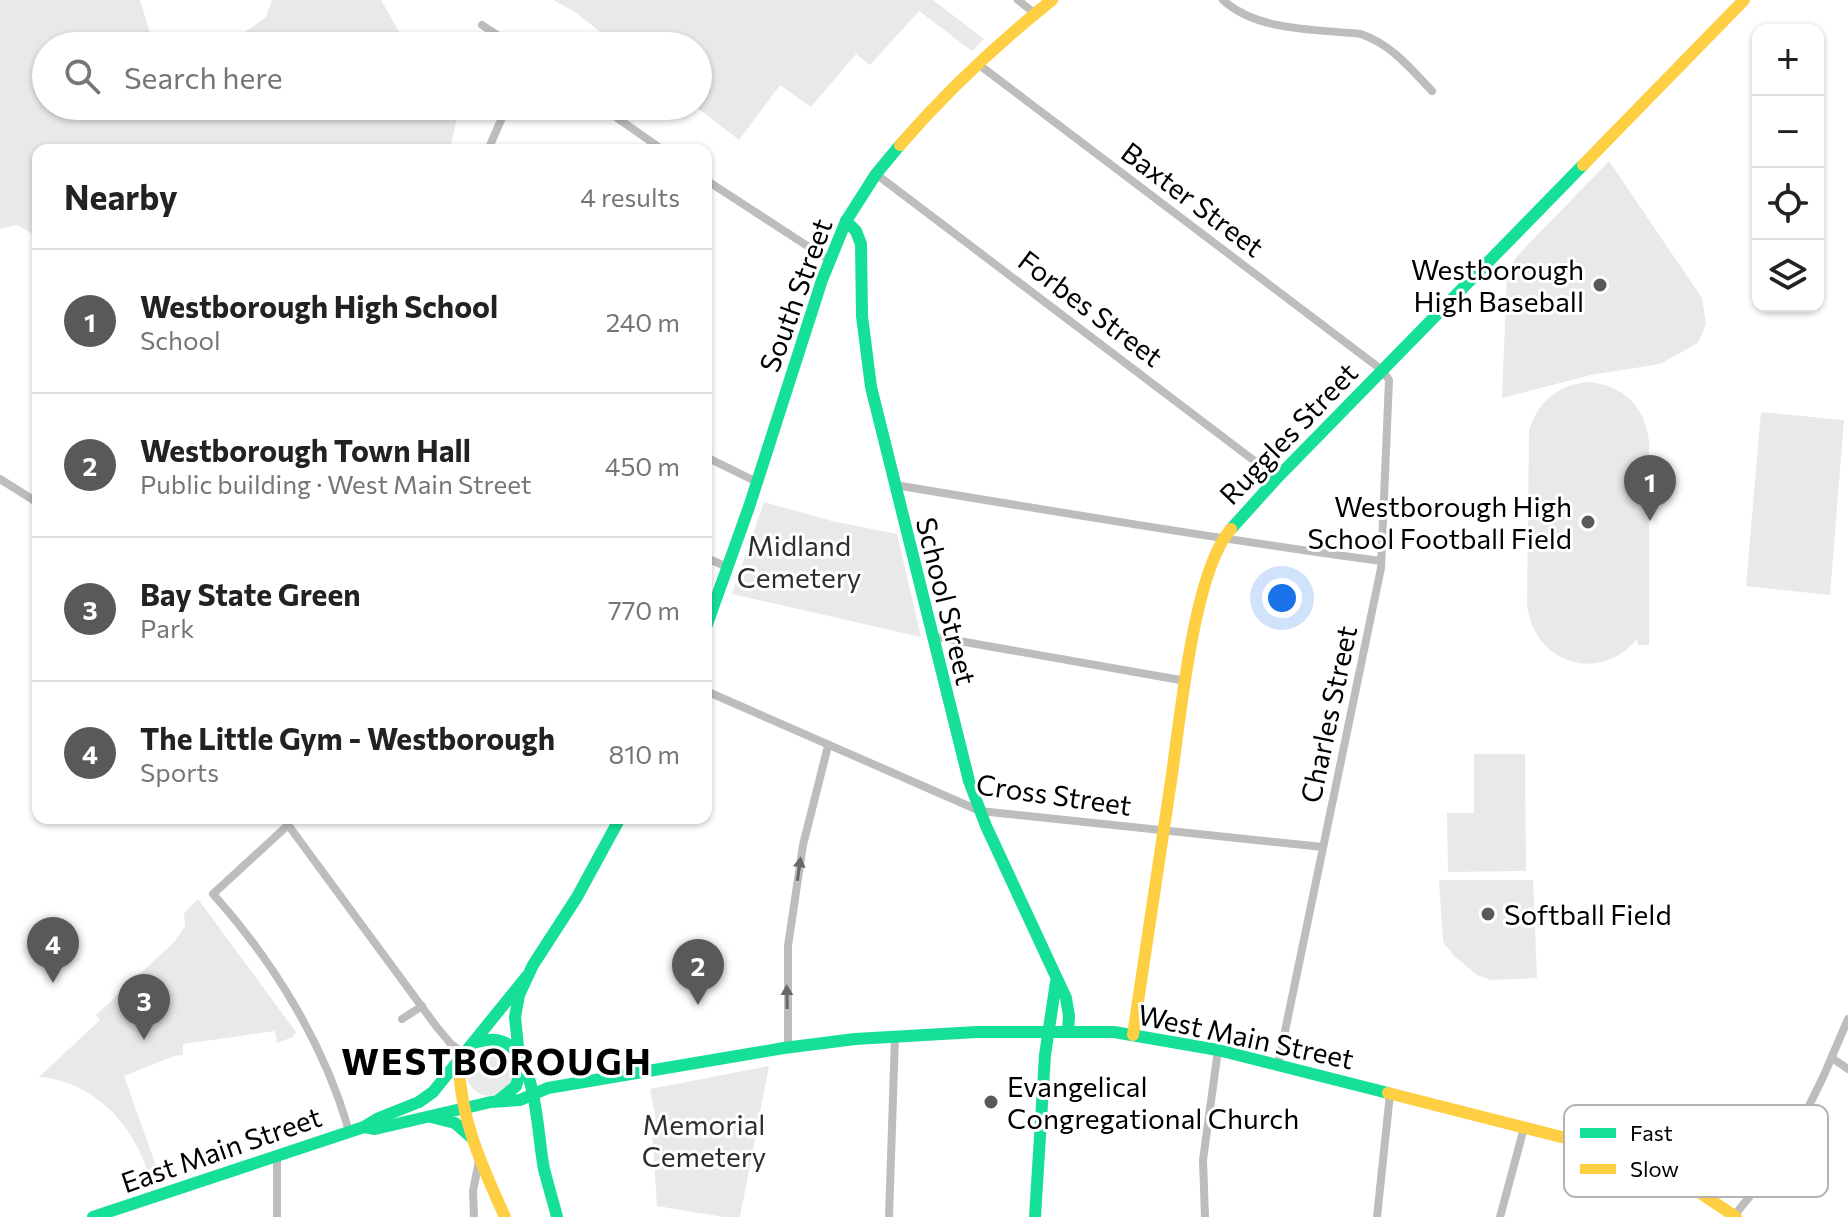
<!DOCTYPE html>
<html lang="en">
<head>
<meta charset="utf-8">
<style>
  :root { --surface:#fff; --page:#f6f6f6; --text:#222; --muted:#767676; --line:#e0e0e0; --accent:#595959 }
  body { margin:0; font-family:Commissioner,sans-serif; background:var(--page); color:var(--text) }
  .controls { position:absolute; right:24px; top:24px; display:grid; overflow:hidden; border-radius:16px; box-shadow:0 2px 6px #0004 }
  .controls button { width:72px; height:72px; display:grid; place-items:center; padding:0; border:0; border-bottom:2px solid var(--line); background:var(--surface); color:var(--text); font:40px sans-serif }
  .you { position:absolute; left:1282px; top:598px; width:28px; height:28px; margin:-20px; border:6px solid #fff; border-radius:50%; background:#1a73e8; box-shadow:0 0 0 12px #1a73e833 }
  .badge { display:grid; place-items:center; width:52px; height:52px; border-radius:50%; background:var(--accent); color:#fff; font-size:26px; font-weight:700 }
  .pin { position:absolute; translate:-50% -66px; filter:drop-shadow(0 2px 4px #0008) }
  .pin::after { content:''; position:absolute; top:42px; width:28px; height:24px; background:inherit; clip-path:polygon(0 0,100% 0,50% 100%) }
  .list { margin:0; padding:0; list-style:none }
  h2 { display:flex; justify-content:space-between; align-items:center; height:104px; margin:0; padding:0 32px; font-size:34px }
  h2 small { font-size:26px; font-weight:400; color:var(--muted) }
  .list li { display:grid; grid-template-columns:52px 1fr auto; gap:24px; align-items:center; box-sizing:border-box; height:144px; padding:0 32px; border-top:2px solid var(--line) }
  .list b { display:block; font-size:30px; white-space:nowrap }
  .list p { margin:0; font-size:26px; white-space:nowrap; color:var(--muted) }
  .list em { font-size:26px; font-style:normal; color:var(--muted) }
  .icon { flex:none; width:44px; height:44px; fill:none; stroke:currentColor; stroke-width:2; stroke-linecap:round; stroke-linejoin:round }
  .map { position:relative; flex:none; width:1848px; height:1217px; overflow:hidden }
  .search { position:absolute; background:var(--surface); box-shadow:0 2px 6px #0004; left:32px; top:32px; width:680px; height:88px; display:flex; align-items:center; gap:20px; box-sizing:border-box; padding:0 28px; border-radius:44px; color:var(--muted); font-size:30px }
  .panel { position:absolute; background:var(--surface); box-shadow:0 2px 6px #0004; left:32px; top:144px; width:680px; height:680px; border-radius:16px }
  .map>svg:first-child { display:block }
</style>
</head>
<body>
<div class="map">
<svg width="1848" height="1217" viewBox="0 0 1848 1217">
  <rect width="100%" height="100%" fill="#fff"/>
  <g fill="#e9e9e9">
    <polygon points="0,0 140,0 154,46 46,46 46,106 452,106 457,117 450,150 38,150 38,237 17,225 0,229"/>
    <polygon points="272,0 381,0 407,46 226,46 266,17"/>
    <polygon points="553,0 933,0 984,39 972,51 919,11 870,65 856,54 811,107 780,85 739,140 695,106 698,106 698,46 618,46 575,12"/>
    <polygon points="1609,161 1702,298 1706,324 1698,343 1660,364 1591,375 1502,398 1507,272 1518,255"/>
    <path d="M1588,382C1623,385 1645,406 1649,441V645H1638L1637,639C1599,685 1533,663 1527,604L1529,431C1538,401 1558,385 1588,382Z"/>
    <polygon points="1761,412 1844,420 1830,595 1746,586"/>
    <polygon points="764,502 832,521 897,534 921,637 732,594"/>
    <polygon points="1474,754 1525,754 1526,871 1448,872 1447,813 1474,813"/>
    <polygon points="1439,880 1533,880 1537,978 1491,980 1477,975 1454,956 1443,942"/>
    <path d="M198,899L296,1032L293,1037L277,1043L275,1031L183,1044V1055L174,1056L124,1076L160,1177L150,1180C137,1128 95,1081 39,1077L100,1020L96,1015L174,942L185,926L184,913Z"/>
    <circle cx="490" cy="1072" r="24"/>
    <polygon points="769,1066 740,1217 724,1217 657,1206 652,1130 656,1121 650,1089"/>
  </g>
  <g fill="none" stroke-linecap="round" stroke-linejoin="round">
    <g stroke="#bdbdbd" stroke-width="8">
      <polyline points="1018,0 1034,13"/>
      <path d="M1223,0C1258,32 1317,29 1361,34C1392,45 1410,68 1432,91"/>
      <polyline points="482,25 514,46"/>
      <polyline points="978,64 1382,370 1389,380 1381,568 1278,1065"/>
      <polyline points="600,106 663,150"/>
      <polyline points="488,150 507,106"/>
      <polyline points="876,174 1277,478"/>
      <polyline points="706,180 829,260"/>
      <polyline points="706,457 757,482"/>
      <polyline points="0,479 38,503"/>
      <path d="M895,485C1057,512 1219,539 1381,561"/>
      <polyline points="706,558 728,567"/>
      <polyline points="931,636 1186,681"/>
      <polyline points="706,691 980,811 1323,847"/>
      <polyline points="283,818 436,1026 451,1044 463,1053"/>
      <path d="M287,826L213,894C274,962 324,1044 349,1131"/>
      <polyline points="402,1019 422,1006"/>
      <polyline points="788,1048 788,946 803,845 828,746"/>
      <polyline points="1832,1058 1848,1069"/>
      <polyline points="1734,1216 1789,1147 1824,1075 1848,1019"/>
      <polyline points="277,1217 277,1154"/>
      <polyline points="474,1217 473,1191 479,1161"/>
      <polyline points="889,1217 895,1037"/>
      <polyline points="1205,1217 1203,1160 1218,1050"/>
      <polyline points="1377,1217 1390,1094"/>
      <polyline points="1500,1217 1524,1128"/>
    </g>
    <g stroke="#16e098" stroke-width="12">
      <polyline points="846,221 856,231 861,244 862,316 871,387 969,781 986,826 1066,998 1069,1016 1068,1031"/>
      <polyline points="1231,529 1277,478 1583,165"/>
      <polyline points="706,627 749,507 822,280 846,221 876,174 900,145"/>
      <path d="M473,1043C485,1040 497,1037 509,1045C538,1068 537,1135 544,1169C548,1185 553,1201 557,1217"/>
      <polyline points="519,1056 515,1017 519,995 533,965 577,897 620,818"/>
      <polyline points="499,1100 516,1086 522,1065"/>
      <polyline points="431,1117 455,1123 472,1138"/>
      <polyline points="364,1127 375,1129 491,1102 520,1100 548,1088 784,1048 855,1039 977,1032 1114,1032 1218,1050 1388,1093"/>
      <polyline points="93,1217 364,1127 379,1118 419,1102 433,1092 527,976"/>
      <polyline points="1035,1217 1045,1055 1056,982"/>
    </g>
    <g stroke="#ffcf43" stroke-width="12">
      <path d="M900,145C946,92 997,44 1052,0"/>
      <polyline points="1583,165 1744,0"/>
      <path d="M1133,1035C1146,950 1158,866 1171,781C1180,722 1193,571 1231,529"/>
      <path d="M459,1064C460,1119 483,1168 505,1217"/>
      <polyline points="1388,1093 1605,1148 1672,1174 1736,1217"/>
    </g>
  </g>
  <defs><path id="oneway-solid" d="M-6-.8H1V-3.2L6.5 0L1 3.2V.8H-6Z" transform="scale(2)"/></defs>
  <g fill="#686868">
    <use href="#oneway-solid" transform="translate(799 869) rotate(-82)"/>
    <use href="#oneway-solid" transform="translate(787 997) rotate(-91)"/>
  </g>
  <g fill="#595959" stroke="#fff" stroke-width="3">
    <circle cx="1600" cy="285" r="8"/>
    <circle cx="1588" cy="522" r="8"/>
    <circle cx="1488" cy="914" r="8"/>
    <circle cx="991" cy="1102" r="8"/>
  </g>
  <g text-anchor="middle" dominant-baseline="central" stroke-width="6" stroke-linejoin="round" paint-order="stroke">
    <g font-size="28" fill="#000" stroke="#fff">
      <text transform="translate(1193 199) rotate(37)">Baxter Street</text>
      <text transform="translate(795 295) rotate(-70)">South Street</text>
      <text transform="translate(1091 308) rotate(37)">Forbes Street</text>
      <text transform="translate(1288 433) rotate(-46)">Ruggles Street</text>
      <text transform="translate(947 601) rotate(76)">School Street</text>
      <text transform="translate(1328 714) rotate(-78)">Charles Street</text>
      <text transform="translate(1054 794) rotate(8)">Cross Street</text>
      <text transform="translate(1246 1036) rotate(12)">West Main Street</text>
      <text transform="translate(221 1149) rotate(-19)">East Main Street</text>
    </g>
    <g font-size="28" fill="#000" stroke="#fff" text-anchor="end">
      <text x="1584" y="269">Westborough<tspan x="1584" dy="32">High Baseball</tspan></text>
      <text x="1572" y="506">Westborough High<tspan x="1572" dy="32">School Football Field</tspan></text>
      <text x="1504" y="914" text-anchor="start">Softball Field</text>
      <text x="1007" y="1086" text-anchor="start">Evangelical<tspan x="1007" dy="32">Congregational Church</tspan></text>
    </g>
    <g font-size="28" fill="#2e2e2e" stroke="#fff">
      <text x="799" y="545">Midland<tspan x="799" dy="32">Cemetery</tspan></text>
      <text x="704" y="1124">Memorial<tspan x="704" dy="32">Cemetery</tspan></text>
    </g>
    <g font-size="36" font-weight="bold" letter-spacing="2" fill="#000" stroke="#fff">
      <text x="497" y="1060">WESTBOROUGH</text>
    </g>
  </g>
  <rect x="1564" y="1105" width="264" height="92" rx="12" fill="#fff" stroke="#b2b2b2" stroke-width="2"/>
  <rect x="1580" y="1128" width="36" height="10" fill="#16e098"/>
  <rect x="1580" y="1164" width="36" height="10" fill="#ffcf43"/>
  <g font-size="22" fill="#000">
    <text x="1630" y="1141">Fast</text>
    <text x="1630" y="1177">Slow</text>
  </g>
</svg>
<div class="controls">
<button>+</button>
<button>−</button>
<button><svg class="icon" aria-label="locate" viewBox="0 0 24 24"><circle cx="12" cy="12" r="6"/><path d="M12 2v4M12 18v4M2 12h4M18 12h4"/></svg></button>
<button><svg class="icon" aria-label="layers" viewBox="0 0 24 24"><path d="M12 4l9 5-9 5-9-5zM3 14l9 5 9-5"/></svg></button>
</div>
<div class="you"></div>
<div class="pin badge" style="left:1650px;top:521px">1</div>
<div class="pin badge" style="left:698px;top:1005px">2</div>
<div class="pin badge" style="left:144px;top:1040px">3</div>
<div class="pin badge" style="left:53px;top:983px">4</div>
<div class="search"><svg class="icon" aria-label="search" viewBox="0 0 24 24"><circle cx="10" cy="10" r="6"/><path d="M15 15l6 6"/></svg>Search here</div>
<section class="panel">
<h2>Nearby<small>4 results</small></h2>
<ul class="list">
<li><span class="badge">1</span><div><b>Westborough High School</b><p>School</p></div><em>240 m</em></li>
<li><span class="badge">2</span><div><b>Westborough Town Hall</b><p>Public building · West Main Street</p></div><em>450 m</em></li>
<li><span class="badge">3</span><div><b>Bay State Green</b><p>Park</p></div><em>770 m</em></li>
<li><span class="badge">4</span><div><b>The Little Gym - Westborough</b><p>Sports</p></div><em>810 m</em></li>
</ul>
</section>
</div>
</body>
</html>
